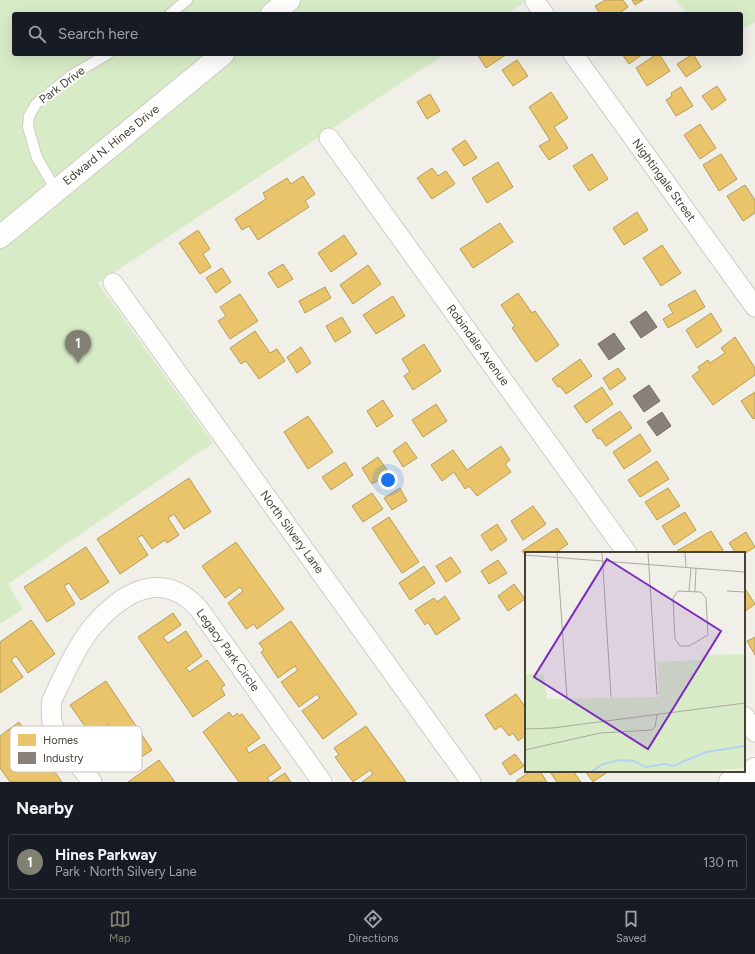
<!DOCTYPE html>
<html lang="en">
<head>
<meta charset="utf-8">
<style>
  :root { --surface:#171b24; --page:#20242c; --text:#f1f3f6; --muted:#9ea1a6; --line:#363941; --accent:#827f73 }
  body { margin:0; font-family:Figtree,sans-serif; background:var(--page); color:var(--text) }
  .you { position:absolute; left:388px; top:480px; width:14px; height:14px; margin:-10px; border:3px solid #fff; border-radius:50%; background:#1a73e8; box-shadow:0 0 0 6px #1a73e833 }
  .badge { display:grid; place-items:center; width:26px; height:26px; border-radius:50%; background:var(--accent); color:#fff; font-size:13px; font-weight:700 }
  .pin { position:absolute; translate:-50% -33px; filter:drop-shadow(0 1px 2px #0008) }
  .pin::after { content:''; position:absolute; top:21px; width:14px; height:12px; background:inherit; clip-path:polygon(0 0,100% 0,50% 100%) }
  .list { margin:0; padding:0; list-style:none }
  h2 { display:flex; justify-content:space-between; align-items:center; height:52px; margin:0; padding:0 16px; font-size:17px }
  h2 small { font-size:13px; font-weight:400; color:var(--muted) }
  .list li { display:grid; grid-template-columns:26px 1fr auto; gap:12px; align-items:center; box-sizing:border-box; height:56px; margin:0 8px 8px; padding:0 8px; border:1px solid var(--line); border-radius:4px }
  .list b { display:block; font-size:15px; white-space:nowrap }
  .list p { margin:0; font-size:13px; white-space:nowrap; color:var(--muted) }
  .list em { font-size:13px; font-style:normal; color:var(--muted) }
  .icon { flex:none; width:22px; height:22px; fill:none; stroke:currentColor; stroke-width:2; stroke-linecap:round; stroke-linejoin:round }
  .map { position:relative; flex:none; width:755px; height:782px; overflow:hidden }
  .search { position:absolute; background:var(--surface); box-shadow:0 4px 16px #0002; left:12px; right:12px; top:12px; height:44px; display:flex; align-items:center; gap:10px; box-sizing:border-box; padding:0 14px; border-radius:4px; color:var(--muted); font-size:15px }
  .sheet { height:116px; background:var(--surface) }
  nav { display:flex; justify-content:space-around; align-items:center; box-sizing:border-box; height:56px; border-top:1px solid var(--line); background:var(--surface); font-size:11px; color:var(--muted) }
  nav a { display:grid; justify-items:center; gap:2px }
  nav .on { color:var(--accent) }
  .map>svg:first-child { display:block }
</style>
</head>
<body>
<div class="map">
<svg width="755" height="782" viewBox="0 0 755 782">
  <rect width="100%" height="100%" fill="#f0efe8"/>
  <g fill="#d7ecc6">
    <polygon points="0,0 528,0 506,14 14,14 14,54 445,54 98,283 213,443 8,584 23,609 0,624"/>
    <polygon points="676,0 755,0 755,22 741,31 741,14 687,14"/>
  </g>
  <g fill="#e9c46a" stroke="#b89d5a">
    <polygon points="605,0 623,0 628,7 618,14 600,14 595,6"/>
    <polygon points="632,0 643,0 635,5"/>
    <polygon points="477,54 507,54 486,68"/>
    <polygon points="622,54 643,54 629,64"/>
    <polygon points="657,54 659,54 670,71 647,86 636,68"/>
    <polygon points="693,54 701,67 686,77 677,64"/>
    <polygon points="517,60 528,76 513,86 502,70"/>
    <polygon points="717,86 726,100 712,110 702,96"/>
    <polygon points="681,87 693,106 676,116 666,100 672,96 671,93"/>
    <polygon points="551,92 568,118 554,127 568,148 549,160 539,146 550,140 529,107"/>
    <polygon points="430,94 440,111 427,119 417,102"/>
    <polygon points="700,124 716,148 700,159 684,135"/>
    <polygon points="465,140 477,158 464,166 452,149"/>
    <polygon points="592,154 608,179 589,191 573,166"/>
    <polygon points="721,154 737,179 719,191 703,165"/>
    <polygon points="498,162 513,187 487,203 472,178"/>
    <polygon points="432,168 438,176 446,171 455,184 432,199 417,178"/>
    <polygon points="303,176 315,194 305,201 309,207 258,240 249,226 242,230 235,219 266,199 263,193 287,178 291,184"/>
    <polygon points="745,185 755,200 755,213 743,221 727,196"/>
    <polygon points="637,212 648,230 624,245 613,228"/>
    <polygon points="500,223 513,242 473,268 460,249"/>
    <polygon points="198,230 210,249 203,254 211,267 200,274 179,243"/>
    <polygon points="344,235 357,254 331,272 318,253"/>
    <polygon points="662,245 681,273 661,286 643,258"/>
    <polygon points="283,264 293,279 278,288 268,273"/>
    <polygon points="368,265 381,284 353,304 340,285"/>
    <polygon points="222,268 231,282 216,293 206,278"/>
    <polygon points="325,287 331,298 305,313 299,301"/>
    <polygon points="695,290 705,307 668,328 663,319 673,313 668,305"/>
    <polygon points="518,293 532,313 535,311 559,345 536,362 512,328 515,326 501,305"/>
    <polygon points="240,294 258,321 230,339 218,321 226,316 220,307"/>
    <polygon points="393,296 405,316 376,334 363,315"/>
    <polygon points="711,313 722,331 697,348 686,330"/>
    <polygon points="342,317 351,332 335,342 326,326"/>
    <polygon points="255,331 270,353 277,349 285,361 259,379 246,361 241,364 230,348"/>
    <polygon points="735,337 755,368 755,375 713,405 692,376 700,370 698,367 708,360 710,363 725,353 721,348"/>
    <polygon points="424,344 441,371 413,390 404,376 410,372 402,359"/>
    <polygon points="301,347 311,363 297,373 287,357"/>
    <polygon points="580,359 592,376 566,394 560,386 558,387 552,379"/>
    <polygon points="618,368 626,379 610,390 603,378"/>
    <polygon points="602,387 613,404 586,423 574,406"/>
    <polygon points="755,392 755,418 753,419 741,401"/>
    <polygon points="383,400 393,416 377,427 367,411"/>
    <polygon points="436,404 447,421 423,437 412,420"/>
    <polygon points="620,411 632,428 606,446 600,438 598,439 592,430"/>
    <polygon points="308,416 333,452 308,469 284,432"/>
    <polygon points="640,434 651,451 624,469 613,452"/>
    <polygon points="406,442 417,458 403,467 393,451"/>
    <polygon points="501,446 510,460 505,464 511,472 477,496 469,486 465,489 454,472 442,481 431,465 453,450 467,470"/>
    <polygon points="378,457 389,473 372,484 362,468"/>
    <polygon points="657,461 669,479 640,497 628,480"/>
    <polygon points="345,462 353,475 331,490 322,477"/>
    <polygon points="189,478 211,512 184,529 174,514 168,518 179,535 167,543 165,540 152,549 142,535 137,538 148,555 120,574 97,539"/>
    <polygon points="400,488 407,501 392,510 384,498"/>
    <polygon points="668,488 680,506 657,520 645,502"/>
    <polygon points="372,493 383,509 363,522 352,506"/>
    <polygon points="533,506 546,524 523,540 511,521"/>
    <polygon points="685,512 696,530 674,545 662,526"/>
    <polygon points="389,517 419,562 402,573 372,528"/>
    <polygon points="497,524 507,540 491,551 481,535"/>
    <polygon points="557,528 568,544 555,553 526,553 526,556 522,551"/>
    <polygon points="711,531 723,550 718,553 678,553 677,551"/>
    <polygon points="746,532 755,547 744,554 744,553 736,553 729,543"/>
    <polygon points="236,542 284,609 257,629 254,624 246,629 228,603 243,591 240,587 225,598 202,566"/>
    <polygon points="86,547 109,582 81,600 69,583 64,586 75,604 47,622 24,587"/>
    <polygon points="451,557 461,572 446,582 436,566"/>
    <polygon points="498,560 507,573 489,584 481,571"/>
    <polygon points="424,566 435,583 410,600 399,583"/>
    <polygon points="514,584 525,599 508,611 498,596"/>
    <polygon points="744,587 755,604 744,612"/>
    <polygon points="445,596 460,619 436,635 428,622 425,625 415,610 434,598 437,602"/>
    <polygon points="173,613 181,625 163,637 168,643 186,631 202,656 186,668 189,672 207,660 225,685 221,688 225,695 193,717 138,637"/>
    <polygon points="31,620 55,654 28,673 16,656 11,660 23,677 0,693 0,642"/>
    <polygon points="291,621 357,714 323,739 302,711 320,698 317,694 299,707 281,682 298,670 295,666 278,678 261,652 264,650 259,643"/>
    <polygon points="755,637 755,655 747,641"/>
    <polygon points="106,681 152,750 125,768 122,763 114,769 96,742 113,731 108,724 91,735 70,705"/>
    <polygon points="516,694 526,708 526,735 518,741 513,733 509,736 501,726 495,730 485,715"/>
    <polygon points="229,712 233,717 237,713 239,716 242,714 260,738 246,748 249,753 264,744 281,768 267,778 270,782 239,782 203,732"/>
    <polygon points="19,722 42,754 25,766 28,770 45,758 62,782 10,782 0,768 0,736"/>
    <polygon points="366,726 406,782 362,782 373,774 370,770 353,782 335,757 339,755 334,748"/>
    <polygon points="515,754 524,766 510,775 502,763"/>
    <polygon points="159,760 175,782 128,782"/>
    <polygon points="531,771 540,771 547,782 517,782 516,781"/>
    <polygon points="551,771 573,771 581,782 557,782 550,772"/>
    <polygon points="585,771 609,771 593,782"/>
    <polygon points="285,773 291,782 271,782"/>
  </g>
  <g fill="#8a817c" stroke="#766e66">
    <polygon points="646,311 657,327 641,338 630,322"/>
    <polygon points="614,333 625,349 609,360 598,344"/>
    <polygon points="649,385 660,401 644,412 633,396"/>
    <polygon points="662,412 671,426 657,436 647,422"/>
  </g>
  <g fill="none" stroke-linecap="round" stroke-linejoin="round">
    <g stroke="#cecdc6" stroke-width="12">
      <g id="service">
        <polyline points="170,14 187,0"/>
        <polyline points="56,190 37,158 28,127 29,116 36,104 72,75 108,54"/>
      </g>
    </g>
    <g stroke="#cecdc6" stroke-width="21">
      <g id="minor">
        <polyline points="535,1 544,14"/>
        <polyline points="573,54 755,307"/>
        <polyline points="329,138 627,553"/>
        <polyline points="113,283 471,782"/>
        <polyline points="744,716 755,732"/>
        <path d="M92,782C81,767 56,738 52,722C51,714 51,707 52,700C63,677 77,645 94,625C124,591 163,569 199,609L322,782"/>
      </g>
    </g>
    <g stroke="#cecdc6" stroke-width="24">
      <g id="tertiary">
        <polyline points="272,14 289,0"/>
        <polyline points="0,237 223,54"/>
        <polyline points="730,782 755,769"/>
      </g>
    </g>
    <use href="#service" stroke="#fdfdfc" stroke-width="10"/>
    <use href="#minor" stroke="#fdfdfc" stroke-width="19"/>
    <use href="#tertiary" stroke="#fdfdfc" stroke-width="22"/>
  </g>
  <g text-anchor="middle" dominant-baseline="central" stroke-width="4" stroke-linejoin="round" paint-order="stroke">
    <g font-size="12" fill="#464234" stroke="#fff">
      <text transform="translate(62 85) rotate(-37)">Park Drive</text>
      <text transform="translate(111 145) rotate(-39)">Edward N. Hines Drive</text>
      <text transform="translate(664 180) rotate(54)">Nightingale Street</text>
      <text transform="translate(478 345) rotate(54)">Robindale Avenue</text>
      <text transform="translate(292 532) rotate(54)">North Silvery Lane</text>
      <text transform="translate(228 650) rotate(54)">Legacy Park Circle</text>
    </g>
  </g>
  <g transform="translate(525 552)">
    <rect width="220" height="220" fill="#f0efe8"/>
    <path d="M220,102V216L178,220H0V122H19L22,147L134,145L132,110L176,108V103Z" fill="#d7ecc6"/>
    <path fill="none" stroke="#b6d0f0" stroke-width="2" d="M66,220L78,212L95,208L109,209L121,215L140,212L148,214L181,200L220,194"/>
    <path fill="none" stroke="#acaaa0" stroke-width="1" d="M32,0L42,146M77,0L86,145M123,0L132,143M160,0L161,15M0,3L220,20M153,39L176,40L181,46L183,83L164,94H155L150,87L148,46ZM164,39L166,16M170,39L171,16M202,39L220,40M0,177L27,176L220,151M0,198L75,181L127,178L130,175L132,163"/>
    <path fill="#7b2cbf" fill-opacity="0.15" stroke="#7b2cbf" stroke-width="2" d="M82,7L196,79L123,197L9,125Z"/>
    <rect width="220" height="220" fill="none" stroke="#464234" stroke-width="2"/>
  </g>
  <rect x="10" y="726" width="132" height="46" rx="6" fill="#fff" stroke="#c8c6c2" stroke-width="1"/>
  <rect x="18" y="734" width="18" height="12" fill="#e9c46a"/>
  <rect x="18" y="752" width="18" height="12" fill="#8a817c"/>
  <g font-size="11" fill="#464234">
    <text x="43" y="744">Homes</text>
    <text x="43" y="762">Industry</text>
  </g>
</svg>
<div class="you"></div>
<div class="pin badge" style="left:78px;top:363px">1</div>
<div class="search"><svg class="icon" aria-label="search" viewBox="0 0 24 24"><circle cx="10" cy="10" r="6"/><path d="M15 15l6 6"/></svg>Search here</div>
</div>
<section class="sheet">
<h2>Nearby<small></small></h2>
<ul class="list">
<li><span class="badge">1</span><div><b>Hines Parkway</b><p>Park · North Silvery Lane</p></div><em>130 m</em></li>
</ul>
</section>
<nav>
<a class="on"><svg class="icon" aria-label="map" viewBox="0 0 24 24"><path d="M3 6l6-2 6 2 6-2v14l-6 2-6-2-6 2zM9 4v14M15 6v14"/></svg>Map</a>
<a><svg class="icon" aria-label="directions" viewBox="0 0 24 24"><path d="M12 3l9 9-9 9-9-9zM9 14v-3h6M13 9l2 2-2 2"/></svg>Directions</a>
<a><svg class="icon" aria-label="saved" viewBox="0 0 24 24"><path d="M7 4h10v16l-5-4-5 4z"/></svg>Saved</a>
</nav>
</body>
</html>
